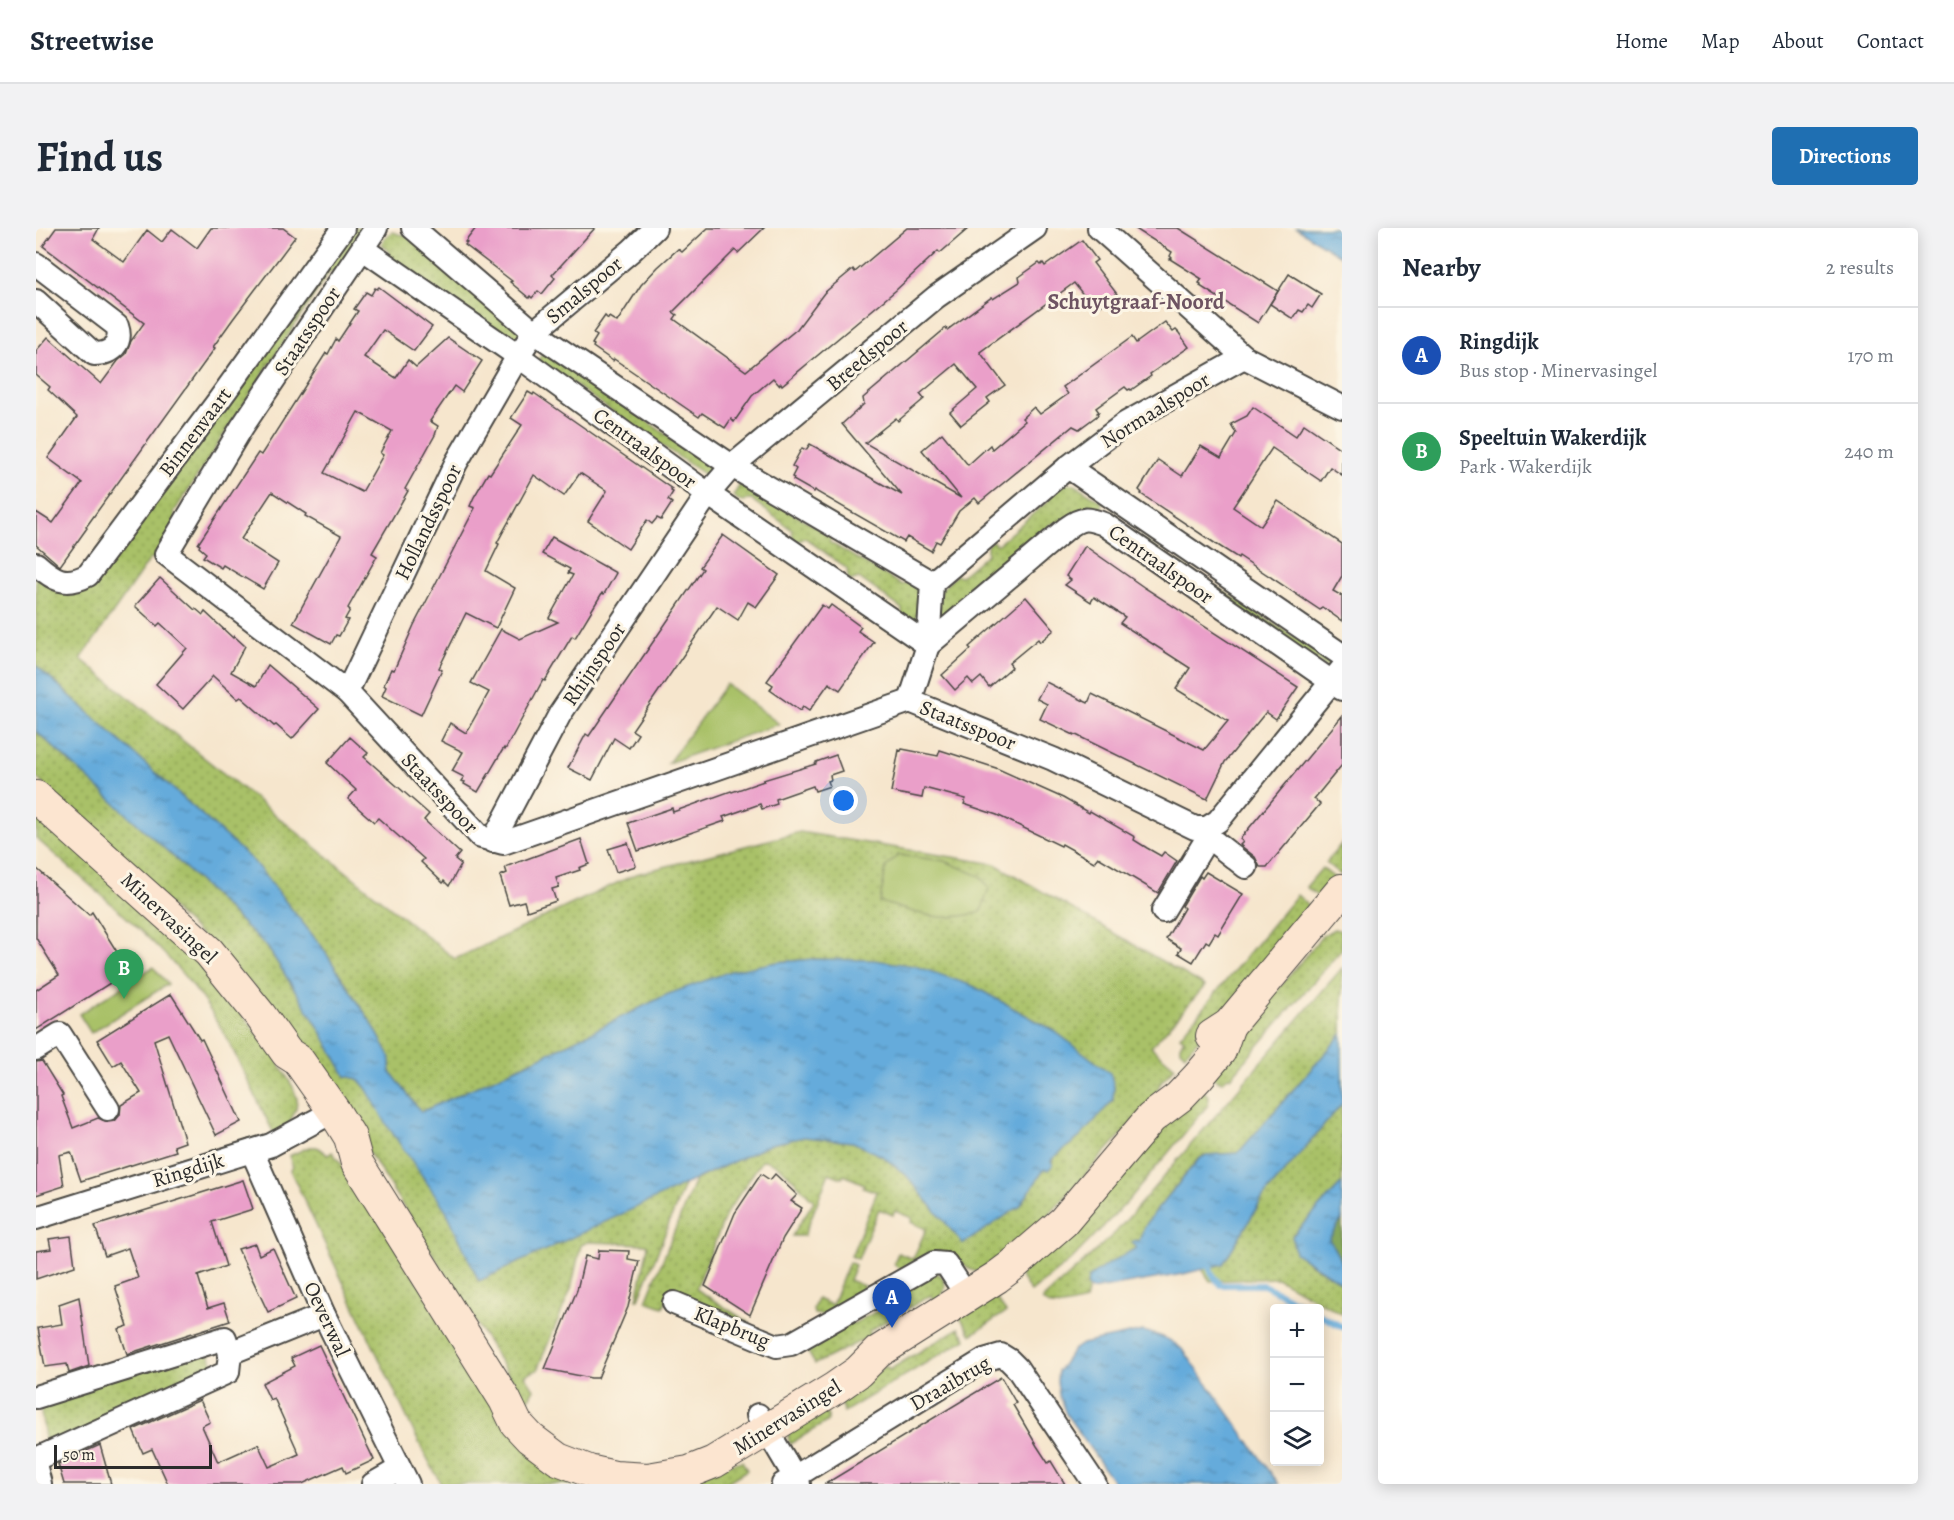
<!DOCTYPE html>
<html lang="en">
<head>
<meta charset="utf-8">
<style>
  :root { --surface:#fff; --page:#f2f2f3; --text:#1f2937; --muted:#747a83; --line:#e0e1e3; --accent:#1f6fb2 }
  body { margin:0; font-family:Alegreya,serif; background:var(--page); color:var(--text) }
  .controls { position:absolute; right:18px; bottom:18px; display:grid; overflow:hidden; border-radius:6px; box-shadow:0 3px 15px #0003 }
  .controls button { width:54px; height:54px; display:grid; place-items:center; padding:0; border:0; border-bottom:2px solid var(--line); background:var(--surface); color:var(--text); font:30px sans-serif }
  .scale { position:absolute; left:18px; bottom:15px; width:158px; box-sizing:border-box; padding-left:6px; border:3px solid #2b2b2b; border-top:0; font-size:16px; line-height:21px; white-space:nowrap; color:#2b2b2b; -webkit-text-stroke:4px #fcf5e5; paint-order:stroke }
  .you { position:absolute; left:808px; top:573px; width:21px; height:21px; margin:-15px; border:4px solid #fff; border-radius:50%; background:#1a73e8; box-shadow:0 0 0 9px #1a73e833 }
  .badge { display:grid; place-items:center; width:39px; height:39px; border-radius:50%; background:var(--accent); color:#fff; font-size:20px; font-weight:700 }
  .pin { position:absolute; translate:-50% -50px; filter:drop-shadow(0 2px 3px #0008) }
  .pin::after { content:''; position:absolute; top:32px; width:21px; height:18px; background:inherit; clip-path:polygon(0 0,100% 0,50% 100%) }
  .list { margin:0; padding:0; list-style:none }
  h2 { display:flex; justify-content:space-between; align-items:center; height:78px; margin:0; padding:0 24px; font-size:26px }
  h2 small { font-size:20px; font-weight:400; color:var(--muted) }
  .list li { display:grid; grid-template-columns:39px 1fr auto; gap:18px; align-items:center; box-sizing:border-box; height:96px; padding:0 24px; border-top:2px solid var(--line) }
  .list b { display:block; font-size:22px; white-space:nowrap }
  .list p { margin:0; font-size:20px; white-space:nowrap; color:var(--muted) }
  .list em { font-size:20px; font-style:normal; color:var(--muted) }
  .icon { flex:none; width:33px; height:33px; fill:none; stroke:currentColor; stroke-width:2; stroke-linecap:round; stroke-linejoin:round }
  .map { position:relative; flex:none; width:1306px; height:1256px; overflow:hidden; border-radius:6px }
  header { display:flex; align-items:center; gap:36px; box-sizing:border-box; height:84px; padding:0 30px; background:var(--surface); border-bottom:2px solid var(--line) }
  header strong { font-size:28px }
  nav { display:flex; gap:33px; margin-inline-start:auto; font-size:21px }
  .intro { display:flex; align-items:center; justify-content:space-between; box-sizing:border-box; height:144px; padding:0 36px }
  h1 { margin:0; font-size:42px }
  .button { padding:15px 27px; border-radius:6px; background:var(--accent); color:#fff; font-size:21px; font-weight:700 }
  main { display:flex; gap:36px; padding:0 36px }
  aside { flex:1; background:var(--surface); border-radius:6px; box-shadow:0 3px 15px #0003 }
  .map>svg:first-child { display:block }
</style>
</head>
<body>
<header>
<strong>Streetwise</strong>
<nav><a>Home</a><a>Map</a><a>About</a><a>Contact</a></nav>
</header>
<div class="intro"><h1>Find us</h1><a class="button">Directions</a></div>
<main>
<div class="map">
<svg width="1306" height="1256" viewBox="0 0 1306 1256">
  <defs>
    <pattern id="grass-dots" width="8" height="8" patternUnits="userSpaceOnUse" patternTransform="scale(1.5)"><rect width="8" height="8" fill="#a9c167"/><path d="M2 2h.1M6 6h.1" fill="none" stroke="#8a9d55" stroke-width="1.8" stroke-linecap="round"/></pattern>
    <pattern id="forest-firs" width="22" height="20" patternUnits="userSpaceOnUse" patternTransform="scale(1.5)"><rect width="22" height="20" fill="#86a75c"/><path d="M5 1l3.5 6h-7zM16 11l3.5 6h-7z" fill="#6e884c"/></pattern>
    <pattern id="water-ripples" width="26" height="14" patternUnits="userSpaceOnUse" patternTransform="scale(1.5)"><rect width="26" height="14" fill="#65abdb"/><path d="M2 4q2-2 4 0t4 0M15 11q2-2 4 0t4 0" fill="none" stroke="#538bb2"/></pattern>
  </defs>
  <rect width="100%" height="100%" fill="#fcf5e5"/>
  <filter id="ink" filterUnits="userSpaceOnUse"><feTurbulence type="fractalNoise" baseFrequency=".0167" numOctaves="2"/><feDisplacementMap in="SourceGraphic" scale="12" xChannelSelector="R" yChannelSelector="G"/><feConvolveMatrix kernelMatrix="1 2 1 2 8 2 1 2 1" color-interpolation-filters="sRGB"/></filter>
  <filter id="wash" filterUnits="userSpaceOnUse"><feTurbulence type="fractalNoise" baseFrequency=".008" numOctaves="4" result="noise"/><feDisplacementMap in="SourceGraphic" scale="24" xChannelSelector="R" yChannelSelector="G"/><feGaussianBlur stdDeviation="1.35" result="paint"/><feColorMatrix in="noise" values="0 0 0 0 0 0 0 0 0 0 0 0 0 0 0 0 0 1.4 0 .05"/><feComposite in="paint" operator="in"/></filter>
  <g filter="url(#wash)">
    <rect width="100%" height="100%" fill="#f6e6cd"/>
    <g fill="url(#grass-dots)" stroke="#6a7649" stroke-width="1.5">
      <path d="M313,0H331L305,41L293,44L138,284L141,293L122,328L114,331L45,431L419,731L600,646L764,604L959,636L1169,758L1115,819L1139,839L1126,853L1113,876L1002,999L943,1044C933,1043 931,1039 924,1033C906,1016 885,1027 868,1040L864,1041L860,1038L858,1035L862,1025L877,1031L890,1001L875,994L876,990L859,983L857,987L843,981L822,1031L815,1028L841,964L827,959L828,956L808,947L806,950L793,945L768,1008H756L778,973C765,961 745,933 726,932L691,984L660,1061L715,1096L634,1066L627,1079L610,1073L659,952L735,916L768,909L817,914L846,928L870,947L927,1016L984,978L1007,943L1009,940L1012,942L1017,937L1014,933L1017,930L1044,909L1077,872L1078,858L1017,802L937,758L805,733L778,731L741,734L630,767L507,828L385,884L354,843V829L338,799L286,719L218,634L0,437V341C22,357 38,376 63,352Z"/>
      <polygon points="357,4 365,7 369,5 487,104 478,116 350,28 354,24 346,16 348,10"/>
      <polygon points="509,122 678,240 672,249 502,132"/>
      <polygon points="705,255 796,308 793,314 866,357 875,353 882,358 883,365 880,397 866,390 866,381 823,350 814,353 812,351 811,341 769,310 761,314 757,311 756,302 716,272 704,273 697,268"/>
      <polygon points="1028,256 1038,256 1066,274 1066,285 1278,422 1287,420 1299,429 1291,440 1060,287 1015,296 976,331 977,341 901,402 905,362 920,347 925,348 951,326 951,317 956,313 961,317 1013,272 1014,263"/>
      <polygon points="0,503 141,632 232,720 280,795 310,848 322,851 330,860 410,982 443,1053 649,955 603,1071 601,1071 612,1018 610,1016 552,1014 545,1017 535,1061 501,1142 489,1147 498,1161 490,1175 340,935 218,759 0,549"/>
      <path d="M0,583L146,714L234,820L257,859L261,871L260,881L253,896L238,906C214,859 194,808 162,765C119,708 53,658 0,610Z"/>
      <polygon points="1306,615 1306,648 1290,635"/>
      <polygon points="1286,640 1301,652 1286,672 1270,659"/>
      <polygon points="1261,667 1277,681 1197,775 1149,826 1144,821 1144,817 1148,811 1144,808"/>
      <polygon points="1298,701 1306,703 1306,721 1195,849 1193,848 1186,854 1174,848 1189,826 1286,708"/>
      <path d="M1306,740V806L1202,925L1170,927L1162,931L1115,989L1108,1000L1103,1013L1097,1015L1101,1020L1050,1057L1052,1060L1049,1073C1036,1076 1016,1084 1006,1072L1080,1004Z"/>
      <polygon points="1163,859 1173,868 1172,877 1092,973 1034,1033 995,1064 983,1046"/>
      <polygon points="1306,876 1306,955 1256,1008 1271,1034 1306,1055 1306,1086 1241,1050 1174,1053 1166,1041 1187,1036 1228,968"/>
      <polygon points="273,919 281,919 292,927 296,924 314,947 472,1194 597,1256 405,1256 383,1215 254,942 257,939 253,928"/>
      <polygon points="813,1034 819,1037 813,1052 828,1058 824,1064 786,1087 778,1086 777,1081 781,1071 796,1077"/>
      <path d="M901,1045C914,1053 909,1066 900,1075L895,1067L833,1103L835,1108L779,1136L768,1118L814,1091L817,1096L843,1082L840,1075Z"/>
      <polygon points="956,1065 970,1084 935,1107 923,1087"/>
      <polygon points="923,1100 930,1111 808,1184 803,1173 850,1138 853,1142"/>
      <polygon points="171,1118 180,1147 11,1223 3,1171"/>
      <path d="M785,1177L792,1188V1193L754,1216C745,1197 772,1186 785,1177Z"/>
      <polygon points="706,1233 711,1242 688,1256 617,1256"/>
    </g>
    <polygon fill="url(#forest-firs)" stroke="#586944" stroke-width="1.5" points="1306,991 1306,1035 1293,1011"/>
    <g fill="#a9c167" stroke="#6a7649" stroke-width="1.5">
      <polygon points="690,456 743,496 632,535"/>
      <path d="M862,627L909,633L944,648L953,660L945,684C903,695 885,686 844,674L850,639Z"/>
      <polygon points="117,739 132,756 55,805 43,786"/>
    </g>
    <g fill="url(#water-ripples)" stroke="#486b83" stroke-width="1.5">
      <polygon points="1260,0 1306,0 1306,29"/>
      <polygon points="0,437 218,634 286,719 338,799 354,829 354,843 385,884 507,828 630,767 695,743 741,734 778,731 838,732 879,738 937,758 1017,802 1074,845 1078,858 1077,872 1044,909 1017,930 1015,933 1017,937 1012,942 1009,941 1007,943 984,978 927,1016 870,947 846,928 817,914 768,909 735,916 443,1053 410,982 353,900 330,860 322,851 310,848 280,795 232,720 141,632 0,503"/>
      <polygon points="1306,806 1306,876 1228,968 1187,1036 1147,1046 1055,1062 1051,1059 1052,1050 1072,1036 1100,1020 1096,1015 1100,1012 1103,1013 1108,1000 1115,989 1163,931 1170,927 1202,925"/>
      <polygon points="1306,955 1306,991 1293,1011 1306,1035 1306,1055 1259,1025 1256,1008"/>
      <path d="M1107,1103C1124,1107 1135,1111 1148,1123L1243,1256H1079L1030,1186L1023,1167L1021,1153L1022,1143L1037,1122L1046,1116Z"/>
    </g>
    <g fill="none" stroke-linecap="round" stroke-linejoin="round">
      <g stroke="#65abdb" stroke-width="6">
        <polyline points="1172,1032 1175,1044 1184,1057 1228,1057 1272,1080"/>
        <polyline points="1284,1087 1306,1099"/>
      </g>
    </g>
    <g id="blocks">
      <g fill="#ea9fc9" fill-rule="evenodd">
        <polygon points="20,0 63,0 57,11 88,34 111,2 126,14 136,1 161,20 175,0 247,0 259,9 197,91 177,119 179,120 50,299 51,300 24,338 0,317 0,284 17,295 46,255 12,230 41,189 12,162 14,159 0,147 0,123 12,109 65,156 82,133 90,126 95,113 108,95 7,18"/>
        <polygon points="440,0 559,0 516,47 519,50 506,66 502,63 496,70 494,68 493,70 474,54 476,53 429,17 431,15 429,14"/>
        <polygon points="672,0 728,0 702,25 699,22 637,84 641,87 638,91 710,143 761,101 788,65 817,41 819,44 871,0 933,0 904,25 902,23 859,63 746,157 745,155 743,157 737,150 716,168 698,194 695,191 689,200 666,185 663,189 578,131 577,133 557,119 558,117 556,116 561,108 557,105 569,88 572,91 573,89 581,94 605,57 622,39 642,21 646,24"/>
        <polygon points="1098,0 1142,0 1242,63 1222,95 1164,58 1165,56 1163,55 1166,51 1134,31 1136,30 1134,28 1136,24"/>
        <polygon points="1046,12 1061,32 1057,35 1081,66 1059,82 1038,55 944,124 969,157 951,170 954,174 925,197 914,184 941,161 920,136 884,166 888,171 862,193 860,190 829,215 925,270 886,222 906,205 932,237 954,217 956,221 989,193 986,190 998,179 1004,186 1032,166 1027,159 1096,109 1100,115 1129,94 1137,104 1140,102 1143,105 1153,119 1114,146 1115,148 1095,162 1094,161 1092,162 1089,159 1060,180 1063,184 1061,185 1062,187 1043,201 1037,198 943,275 939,270 923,283 904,315 900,313 895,323 871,309 868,314 781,264 779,262 778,264 757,252 758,250 756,249 760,241 756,238 766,220 770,222 774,216 866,267 806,196 828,176 827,170 910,100 911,102 956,69 957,71 984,54 983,49 1003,35 1005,37 1007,35 1009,38"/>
        <polygon points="1253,46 1285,66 1276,80 1272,77 1267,84 1263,82 1257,91 1234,76"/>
        <path d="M343,59L396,99L378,123L347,102L328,129L360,150L372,132L380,139L412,110L446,133L426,164L418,158L394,193L402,198L399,207L369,261L372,263L336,325L341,328L312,380L314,382L309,391L312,392L303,408L300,407L295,416L257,395L305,308L269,288L270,286L236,264L205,311L242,335L227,361L187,337L185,340L167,329L170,325L163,319L164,317L162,316L222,225L225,227L290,125L292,126L300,111L302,113L322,83L318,81L330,64L335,67L339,60L341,61ZM322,184L356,203L344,225L347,227L326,264L288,245Z"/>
        <polygon points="492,164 497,167 498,165 636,261 635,263 637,264 632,272 636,275 625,292 621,290 616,296 611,292 592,321 552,293 571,263 544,245 528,268 498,247 461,315 463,316 450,343 479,360 460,400 430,385 403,440 406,442 385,487 346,468 350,459 348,457 355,441 358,442 378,397 439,280 434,278 438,269 452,245 454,246 486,197 475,190"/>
        <polygon points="1217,179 1260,208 1268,196 1306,222 1306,247 1294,239 1285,253 1236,220 1197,279 1225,298 1242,273 1306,316 1306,348 1297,363 1306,368 1306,393 1286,379 1284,382 1203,328 1202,330 1180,316 1105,266 1106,265 1103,262 1122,232 1146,248 1165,218 1185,230 1200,205 1195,196 1211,188"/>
        <polygon points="687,307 743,347 720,379 712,374 702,392 681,378 596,502 602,506 593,520 578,510 556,552 532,540 550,506 553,508 578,471 667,341 664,339"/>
        <polygon points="516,309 580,345 568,366 566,365 539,410 536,408 509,453 507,452 469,522 468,520 466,523 442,564 428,556 429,554 425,553 428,549 416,543 427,524 405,513 414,495 430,505 453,464 435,455 465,401 484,411 522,394 513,390 537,347 532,345 534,341 506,326"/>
        <polygon points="1049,318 1109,360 1262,459 1240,491 1230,484 1189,534 1171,571 1038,506 1038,507 1004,491 1011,476 1001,471 1010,454 1052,475 1056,466 1168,522 1192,493 1140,461 1154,440 1084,395 1089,389 1058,369 1055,374 1029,357 1035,352 1030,348"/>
        <polygon points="124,350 159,382 160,381 167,387 169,384 197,410 198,408 209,418 195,444 220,458 232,437 283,481 256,511 240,497 238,498 205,469 202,471 177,448 147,481 120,456 151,420 124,395 121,398 99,378"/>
        <polygon points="990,369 1018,402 1004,414 1002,411 973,435 976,439 953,459 945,449 937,456 932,450 919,462 906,447 935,421 933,419"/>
        <polygon points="786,377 792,381 795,377 825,399 822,403 838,414 804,462 793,455 773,483 767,479 764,483 734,462 737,457 731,453"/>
        <polygon points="1306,488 1306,537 1278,571 1284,576 1231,639 1224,639 1219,629 1204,617 1207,614 1204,611"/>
        <polygon points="314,509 332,525 328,529 393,586 388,592 424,625 419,631 425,636 413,658 408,653 407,655 385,634 388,631 342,590 338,594 312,571 320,562 291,535"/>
        <polygon points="866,521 902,528 904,522 960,540 1027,570 1053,585 1054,583 1099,609 1098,612 1111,620 1125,628 1128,624 1141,633 1122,665 1062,629 1058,634 1026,616 1025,618 961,587 928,576 930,571 888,560 886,570 855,564 863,522 865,523"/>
        <polygon points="800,527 806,543 794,547 795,552 792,553 794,558 779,563 777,558 740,571 741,576 726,581 724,576 687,589 689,593 602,623 592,595 636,580 637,584 695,563 696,564 728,553 727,552 780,536 780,534"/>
        <polygon points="545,611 553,636 543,640 544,642 520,650 523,659 516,661 520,673 491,683 488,673 473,677 464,648 471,645 469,639"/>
        <polygon points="592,615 600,638 580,644 572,621"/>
        <polygon points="0,640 53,687 56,684 93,743 0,802 0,762 23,747 0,710"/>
        <polygon points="1170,644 1207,666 1182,707 1179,705 1173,715 1170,713 1157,734 1142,725 1145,720 1130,711 1148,680 1146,678 1164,648 1166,650"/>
        <polygon points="135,766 164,812 166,811 205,894 180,907 132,806 118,812 149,914 138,918 140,923 45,953 35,924 23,927 28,958 0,967 0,834 6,833 27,867 25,868 37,900 62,890 72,894 79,893 84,887 85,877 105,865 85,833 77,838 61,812"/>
        <polygon points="725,946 734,952 739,946 761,967 755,973 766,980 747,1010 714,1087 669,1058 699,985"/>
        <polygon points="207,952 217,981 176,994 190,1038 162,1048 172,1080 188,1075 194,1093 91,1126 83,1101 92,1098 79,1058 102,1050 92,1020 69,1028 59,998"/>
        <polygon points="35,1008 39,1038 0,1051 0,1023 15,1021 13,1011"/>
        <polygon points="219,1016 223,1027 237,1020 260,1071 232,1084 202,1021"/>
        <polygon points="563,1022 593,1023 592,1031 603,1033 592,1079 564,1145 562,1150 555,1150 509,1141 541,1062 549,1028 562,1031"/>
        <polygon points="43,1069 53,1138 33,1145 31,1136 9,1139 2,1100 26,1096 23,1076"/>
        <polygon points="283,1117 338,1232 310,1245 307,1238 266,1256 132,1256 116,1221 107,1225 97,1202 164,1172 174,1194 166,1198 182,1234 222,1216 233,1239 263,1226 238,1170 234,1172 226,1155 259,1138 255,1130"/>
        <polygon points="965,1149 980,1175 977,1177 1001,1218 1012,1235 1015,1233 1029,1256 789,1256"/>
        <polygon points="64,1217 75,1256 28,1256 22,1236 45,1227 44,1226"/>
      </g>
    </g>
  </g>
  <g filter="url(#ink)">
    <use href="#blocks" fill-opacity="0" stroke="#494743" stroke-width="1.5"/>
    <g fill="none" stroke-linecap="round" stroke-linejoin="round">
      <g stroke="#494743" stroke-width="26">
        <g id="street">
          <polyline points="340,0 206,199 130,326 311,464 445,609 467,615 874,473 1017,531 1159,600 1171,600 1182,593 1306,441"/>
          <polyline points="377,0 498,104 696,238 896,355"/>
          <polyline points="1063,0 1208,129 1306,179"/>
          <polyline points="327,21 482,128 672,266 892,417"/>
          <path d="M0,36L81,98C87,115 76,126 58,126L0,73"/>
          <polyline points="1032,239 1090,195 1208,129"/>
          <path d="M0,336C18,352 29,359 52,347L183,172L307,0"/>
          <path d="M892,417L1031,300C1046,289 1051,290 1068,296L1306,461"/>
          <polyline points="311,464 420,235 482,128 498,104 596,22 619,0"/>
          <polyline points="874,473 892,417 896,355 1032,239 1306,427"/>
          <polyline points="1171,600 1172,609 1210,639"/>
          <polyline points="457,613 524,486 672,266 696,238 900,69 999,0"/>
          <polyline points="1127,683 1172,609"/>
          <polyline points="0,821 24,806 72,881"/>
          <polyline points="216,923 288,1087 372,1256"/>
          <polyline points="0,990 235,917 298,883"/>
          <polyline points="638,1075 741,1118 755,1116 898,1035 910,1036 931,1068"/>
          <polyline points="0,1169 189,1110 194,1125"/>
          <polyline points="722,1187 763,1256"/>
          <polyline points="0,1231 192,1144 194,1125 288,1087"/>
          <polyline points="0,1240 4,1256"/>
          <polyline points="337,1256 363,1241"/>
          <polyline points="747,1256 948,1132 965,1127 973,1132 981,1140 1059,1256"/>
        </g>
      </g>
      <g stroke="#494743" stroke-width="34">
        <g id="secondary">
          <polyline points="0,569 173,724 224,787 251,825 262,832 298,883 314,909 321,935 469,1172 480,1195 494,1210 522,1231 553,1243 579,1249 612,1251 653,1244 678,1234 799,1160 822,1144 842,1124 961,1049 977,1037 1027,994 1115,890 1143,869 1162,849 1184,823 1193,797"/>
          <polyline points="1176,808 1193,797 1306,662"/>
        </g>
      </g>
      <use href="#street" stroke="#fff" stroke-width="22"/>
      <use href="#secondary" stroke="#fce5d0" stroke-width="32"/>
    </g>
  </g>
  <g text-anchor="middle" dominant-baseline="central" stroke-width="6" stroke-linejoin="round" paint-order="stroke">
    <g font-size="21" fill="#2b2b2b" stroke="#fcf5e5">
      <text transform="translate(548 62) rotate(-40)">Smalspoor</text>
      <text transform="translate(271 103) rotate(-56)">Staatsspoor</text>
      <text transform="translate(831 127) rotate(-40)">Breedspoor</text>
      <text transform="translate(1119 182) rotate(-32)">Normaalspoor</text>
      <text transform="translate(159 204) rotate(-53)">Binnenvaart</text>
      <text transform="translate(609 220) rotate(36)">Centraalspoor</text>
      <text transform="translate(392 294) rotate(-64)">Hollandsspoor</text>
      <text transform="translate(1125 336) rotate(35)">Centraalspoor</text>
      <text transform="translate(558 436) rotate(-56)">Rhijnspoor</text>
      <text transform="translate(932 497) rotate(22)">Staatsspoor</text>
      <text transform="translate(404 565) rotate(47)">Staatsspoor</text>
      <text transform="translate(133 690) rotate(43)">Minervasingel</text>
      <text transform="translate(152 942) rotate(-17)">Ringdijk</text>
      <text transform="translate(291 1091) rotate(65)">Oeverwal</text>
      <text transform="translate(696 1099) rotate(22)">Klapbrug</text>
      <text transform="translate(914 1155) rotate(-30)">Draaibrug</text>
      <text transform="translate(751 1189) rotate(-32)">Minervasingel</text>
    </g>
    <g font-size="22" font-weight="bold" fill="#6e5462" stroke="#fcf5e5">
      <text x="1100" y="74">Schuytgraaf-Noord</text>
    </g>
  </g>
</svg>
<div class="controls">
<button>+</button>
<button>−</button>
<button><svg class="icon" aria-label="layers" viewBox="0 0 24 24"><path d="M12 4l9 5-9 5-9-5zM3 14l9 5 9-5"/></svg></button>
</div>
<div class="scale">50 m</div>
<div class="you"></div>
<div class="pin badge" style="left:856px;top:1100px;background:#1a4fb4">A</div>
<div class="pin badge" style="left:88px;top:771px;background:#2e9e5b">B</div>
</div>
<aside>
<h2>Nearby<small>2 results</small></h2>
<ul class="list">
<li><span class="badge" style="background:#1a4fb4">A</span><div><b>Ringdijk</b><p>Bus stop · Minervasingel</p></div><em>170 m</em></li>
<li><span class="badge" style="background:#2e9e5b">B</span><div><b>Speeltuin Wakerdijk</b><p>Park · Wakerdijk</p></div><em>240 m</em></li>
</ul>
</aside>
</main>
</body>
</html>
